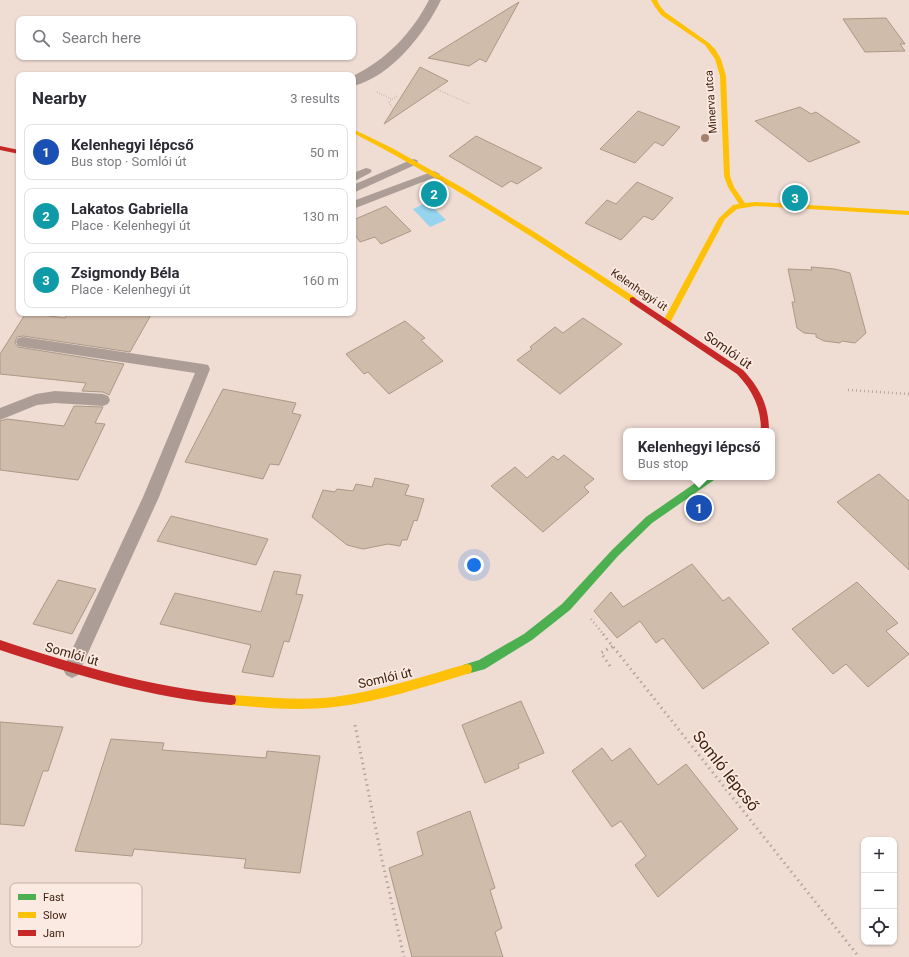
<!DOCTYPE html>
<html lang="en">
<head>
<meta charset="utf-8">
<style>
  :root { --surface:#fff; --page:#f2f2f3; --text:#2b2b33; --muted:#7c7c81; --line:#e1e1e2; --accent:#7d6254 }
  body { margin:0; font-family:Roboto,sans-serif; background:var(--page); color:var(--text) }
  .controls { position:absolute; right:12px; bottom:12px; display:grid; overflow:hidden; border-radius:8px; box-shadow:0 1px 3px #0004 }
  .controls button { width:36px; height:36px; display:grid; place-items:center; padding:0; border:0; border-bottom:1px solid var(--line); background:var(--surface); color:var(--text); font:20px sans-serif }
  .you { position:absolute; left:474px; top:565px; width:14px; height:14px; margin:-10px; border:3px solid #fff; border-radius:50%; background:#1a73e8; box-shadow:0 0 0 6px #1a73e833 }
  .badge { display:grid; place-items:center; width:26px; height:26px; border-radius:50%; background:var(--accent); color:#fff; font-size:13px; font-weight:700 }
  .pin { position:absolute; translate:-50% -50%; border:2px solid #fff; box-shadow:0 1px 4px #0006 }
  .popup { position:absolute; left:623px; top:428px; width:152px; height:52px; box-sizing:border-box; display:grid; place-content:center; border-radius:8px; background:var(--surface); filter:drop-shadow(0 1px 3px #0005); font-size:13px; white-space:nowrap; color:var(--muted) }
  .popup b { font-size:15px; color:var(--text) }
  .popup::after { content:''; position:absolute; left:50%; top:100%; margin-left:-8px; border:8px solid transparent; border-top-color:var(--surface) }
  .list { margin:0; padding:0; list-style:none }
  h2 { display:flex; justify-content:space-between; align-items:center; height:52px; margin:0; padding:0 16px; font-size:17px }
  h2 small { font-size:13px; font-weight:400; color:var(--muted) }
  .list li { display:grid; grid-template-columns:26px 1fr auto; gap:12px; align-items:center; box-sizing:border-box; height:56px; margin:0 8px 8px; padding:0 8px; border:1px solid var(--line); border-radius:8px }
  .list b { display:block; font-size:15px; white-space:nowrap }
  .list p { margin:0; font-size:13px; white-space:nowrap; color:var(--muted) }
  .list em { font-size:13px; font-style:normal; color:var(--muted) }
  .icon { flex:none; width:22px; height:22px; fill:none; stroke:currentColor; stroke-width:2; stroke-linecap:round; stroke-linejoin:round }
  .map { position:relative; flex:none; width:909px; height:957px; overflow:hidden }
  .search { position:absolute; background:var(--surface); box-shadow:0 1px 3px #0004; left:16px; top:16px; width:340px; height:44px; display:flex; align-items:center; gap:10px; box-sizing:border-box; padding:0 14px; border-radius:8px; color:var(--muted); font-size:15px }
  .panel { position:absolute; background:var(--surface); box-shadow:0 1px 3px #0004; left:16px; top:72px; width:340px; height:244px; border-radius:8px }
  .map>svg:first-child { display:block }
</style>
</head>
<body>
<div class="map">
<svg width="909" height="957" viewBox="0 0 909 957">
  <rect width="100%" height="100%" fill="#efdcd3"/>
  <polygon fill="#97d4ee" points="428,202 446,220 430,227 413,209"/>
  <g fill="#cfbcab" stroke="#ab9886">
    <polygon points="519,2 486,62 480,59 469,66 428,58"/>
    <polygon points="886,18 905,44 900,44 905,51 865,52 843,19"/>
    <polygon points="420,67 448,81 384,124"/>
    <polygon points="800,107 811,114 816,112 860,142 809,162 755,121"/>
    <polygon points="638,111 680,127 663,146 655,142 635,163 600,149"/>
    <polygon points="476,136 542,168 517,184 511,181 502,187 449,156"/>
    <polygon points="637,182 673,198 653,220 644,216 621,240 585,223 607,200 616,204"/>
    <polygon points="386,206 411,231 381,244 375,237 360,242 353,232 353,220"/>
    <polygon points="811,267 835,269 850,273 866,333 855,343 842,341 840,343 824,341 816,337 816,334 804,333 797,328 792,302 795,302 788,269 812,270"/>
    <polygon points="26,313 65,318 68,313 152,313 130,352 23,336 17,337 15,343 18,347 124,364 109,395 103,392 82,391 86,383 0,374 0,354"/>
    <polygon points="583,318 622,344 560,394 517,360 532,349 530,347 555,327 563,333"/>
    <polygon points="405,321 425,338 421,340 443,361 389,394 368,372 364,374 346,354"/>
    <polygon points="223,389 296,403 292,413 301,415 279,465 270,464 263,479 185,462"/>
    <polygon points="74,406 103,407 95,423 105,424 78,480 0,470 0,421 7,419 64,426"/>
    <polygon points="564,455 594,479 584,487 589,492 543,532 491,486 515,467 527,478 553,456 558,460"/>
    <polygon points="879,474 909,501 909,570 837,502"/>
    <polygon points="375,478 409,485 405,495 424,499 417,521 414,520 407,540 402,540 400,546 388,544 363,549 347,545 312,517 323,490 335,492 337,489 353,491 356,484 372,487"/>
    <polygon points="171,516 268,539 256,565 157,541"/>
    <polygon points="692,564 723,601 729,597 769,643 703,689 663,638 656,643 640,621 617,638 594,611 611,592 623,607"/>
    <polygon points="274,571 301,575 296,594 303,595 289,642 284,641 273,677 242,672 251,645 160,624 175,593 261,612"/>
    <polygon points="58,580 96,589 72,634 33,624"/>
    <polygon points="857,582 898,623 886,631 909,654 868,687 846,664 833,674 792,629"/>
    <polygon points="521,701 544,753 518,764 519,768 485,783 462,725"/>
    <polygon points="0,722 63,727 48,771 43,771 24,826 0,824"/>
    <polygon points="111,739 164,743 162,750 266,758 267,751 320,756 300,873 244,868 246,859 134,849 132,856 75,851"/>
    <polygon points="602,748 612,761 630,748 658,785 686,764 738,829 658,897 635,865 646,856 621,821 612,827 572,771"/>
    <polygon points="470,811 495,888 490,890 502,928 495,932 503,957 412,957 389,868 423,855 417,832"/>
  </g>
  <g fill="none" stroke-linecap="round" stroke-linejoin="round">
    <g stroke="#b4a59d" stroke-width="1.5" stroke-dasharray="0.5 2" stroke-linecap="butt">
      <polyline points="436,89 470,104"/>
      <polyline points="377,92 391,99"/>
      <polyline points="389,121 393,109 389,102 398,95"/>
    </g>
    <g stroke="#b4a59d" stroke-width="2.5" stroke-dasharray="1 3" stroke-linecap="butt">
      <polyline points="848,390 909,394"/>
      <polyline points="591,619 604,635"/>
    </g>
    <g stroke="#b4a59d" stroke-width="3" stroke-dasharray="1.5 4" stroke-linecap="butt">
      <polyline points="603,634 859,957"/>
      <polyline points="610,666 601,653 613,646"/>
      <polyline points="355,725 382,860 404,957"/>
    </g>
    <g fill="#ac9e97" fill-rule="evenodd">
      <polygon points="413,159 417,160 418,162 417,164 353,193 353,185"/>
      <polygon points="366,168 370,169 372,171 370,173 353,182 353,173"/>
      <polygon points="434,171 440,174 438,176 353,209 353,201"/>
      <polygon points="23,337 203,364 208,365 210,369 159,497 78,675 72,678 66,675 63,669 143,497 195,373 23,347 18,346 16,342 18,338"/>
      <polygon points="55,391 103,394 108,396 110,400 108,404 103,406 55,403 37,405 0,420 0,408 36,394"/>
    </g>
    <path fill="#ac9e97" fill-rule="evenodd" d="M429,0H441C425,33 391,77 353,86V76C386,60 412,33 429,0Z"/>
    <polygon fill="#4caf50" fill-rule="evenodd" points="704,477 715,477 714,480 652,523 618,556 570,610 532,640 485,669 467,674 463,673 462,669 463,665 479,660 524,634 562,604 612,550 646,517"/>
    <g fill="#ffc107" fill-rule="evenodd">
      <polygon points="651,0 657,0 660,6 665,12 709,43 715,49 721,59 726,76 730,176 734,187 745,203 756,202 909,211 909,215 756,206 737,209 725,219 669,325 663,325 662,323 719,218 733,205 739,204 728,187 724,176 720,76 715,59 705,45 661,15 655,7"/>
      <path d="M353,129L392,148L463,188L533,231L636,298V302H630C540,241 450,183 353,133Z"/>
      <path d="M467,664L471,665L472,669L471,673L467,674C423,687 380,702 334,707C300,711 265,708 231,705L227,704L226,700L227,696L231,695C265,697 300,701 334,697C380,691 423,676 467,664Z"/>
    </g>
    <g fill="#c62828" fill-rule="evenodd">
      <polygon points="0,146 19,150 19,154 0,150"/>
      <path d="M633,297L743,370C760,388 769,406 769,431H761C761,408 753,391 737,374L630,302V298Z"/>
      <path d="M0,640C76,665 151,687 231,695L235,696L236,700L235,704L231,705C151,698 76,675 0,650Z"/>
    </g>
  </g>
  <circle fill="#a4816d" cx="705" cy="138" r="4"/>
  <g text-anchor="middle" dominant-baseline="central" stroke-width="3.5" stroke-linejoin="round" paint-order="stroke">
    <g font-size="11" fill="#3f2110" stroke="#fbeae1">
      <text transform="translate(711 102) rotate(-94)">Minerva utca</text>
      <text transform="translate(639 290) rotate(34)">Kelenhegyi út</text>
    </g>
    <g font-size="13" fill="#3f2110" stroke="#fbeae1">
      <text transform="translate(728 350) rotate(35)">Somlói út</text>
      <text transform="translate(72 654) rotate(16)">Somlói út</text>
      <text transform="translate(385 678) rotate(-13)">Somlói út</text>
    </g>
    <g font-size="16" fill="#3f2110" stroke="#fbeae1">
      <text transform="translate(726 771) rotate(52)">Somló lépcső</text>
    </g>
  </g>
  <rect x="10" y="883" width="132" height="64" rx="6" fill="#fbeae1" stroke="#c3aea2" stroke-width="1"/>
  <rect x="18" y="894" width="18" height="6" fill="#4caf50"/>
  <rect x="18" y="912" width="18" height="6" fill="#ffc107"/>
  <rect x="18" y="930" width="18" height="6" fill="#c62828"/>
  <g font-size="11" fill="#3f2110">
    <text x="43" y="901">Fast</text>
    <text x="43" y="919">Slow</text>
    <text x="43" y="937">Jam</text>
  </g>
</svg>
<div class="controls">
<button>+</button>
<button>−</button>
<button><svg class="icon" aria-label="locate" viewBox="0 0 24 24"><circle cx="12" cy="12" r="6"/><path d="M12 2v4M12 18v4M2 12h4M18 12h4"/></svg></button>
</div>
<div class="you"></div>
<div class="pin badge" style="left:699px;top:508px;background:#1a4fb4">1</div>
<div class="popup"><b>Kelenhegyi lépcső</b>Bus stop</div>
<div class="pin badge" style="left:434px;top:194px;background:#0f9aa8">2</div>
<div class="pin badge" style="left:795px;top:198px;background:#0f9aa8">3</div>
<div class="search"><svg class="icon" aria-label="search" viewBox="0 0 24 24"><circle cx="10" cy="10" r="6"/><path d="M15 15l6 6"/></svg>Search here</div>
<section class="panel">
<h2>Nearby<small>3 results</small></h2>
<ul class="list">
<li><span class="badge" style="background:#1a4fb4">1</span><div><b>Kelenhegyi lépcső</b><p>Bus stop · Somlói út</p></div><em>50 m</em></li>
<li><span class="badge" style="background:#0f9aa8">2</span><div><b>Lakatos Gabriella</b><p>Place · Kelenhegyi út</p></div><em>130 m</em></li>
<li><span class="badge" style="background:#0f9aa8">3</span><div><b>Zsigmondy Béla</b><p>Place · Kelenhegyi út</p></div><em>160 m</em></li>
</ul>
</section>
</div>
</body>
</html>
